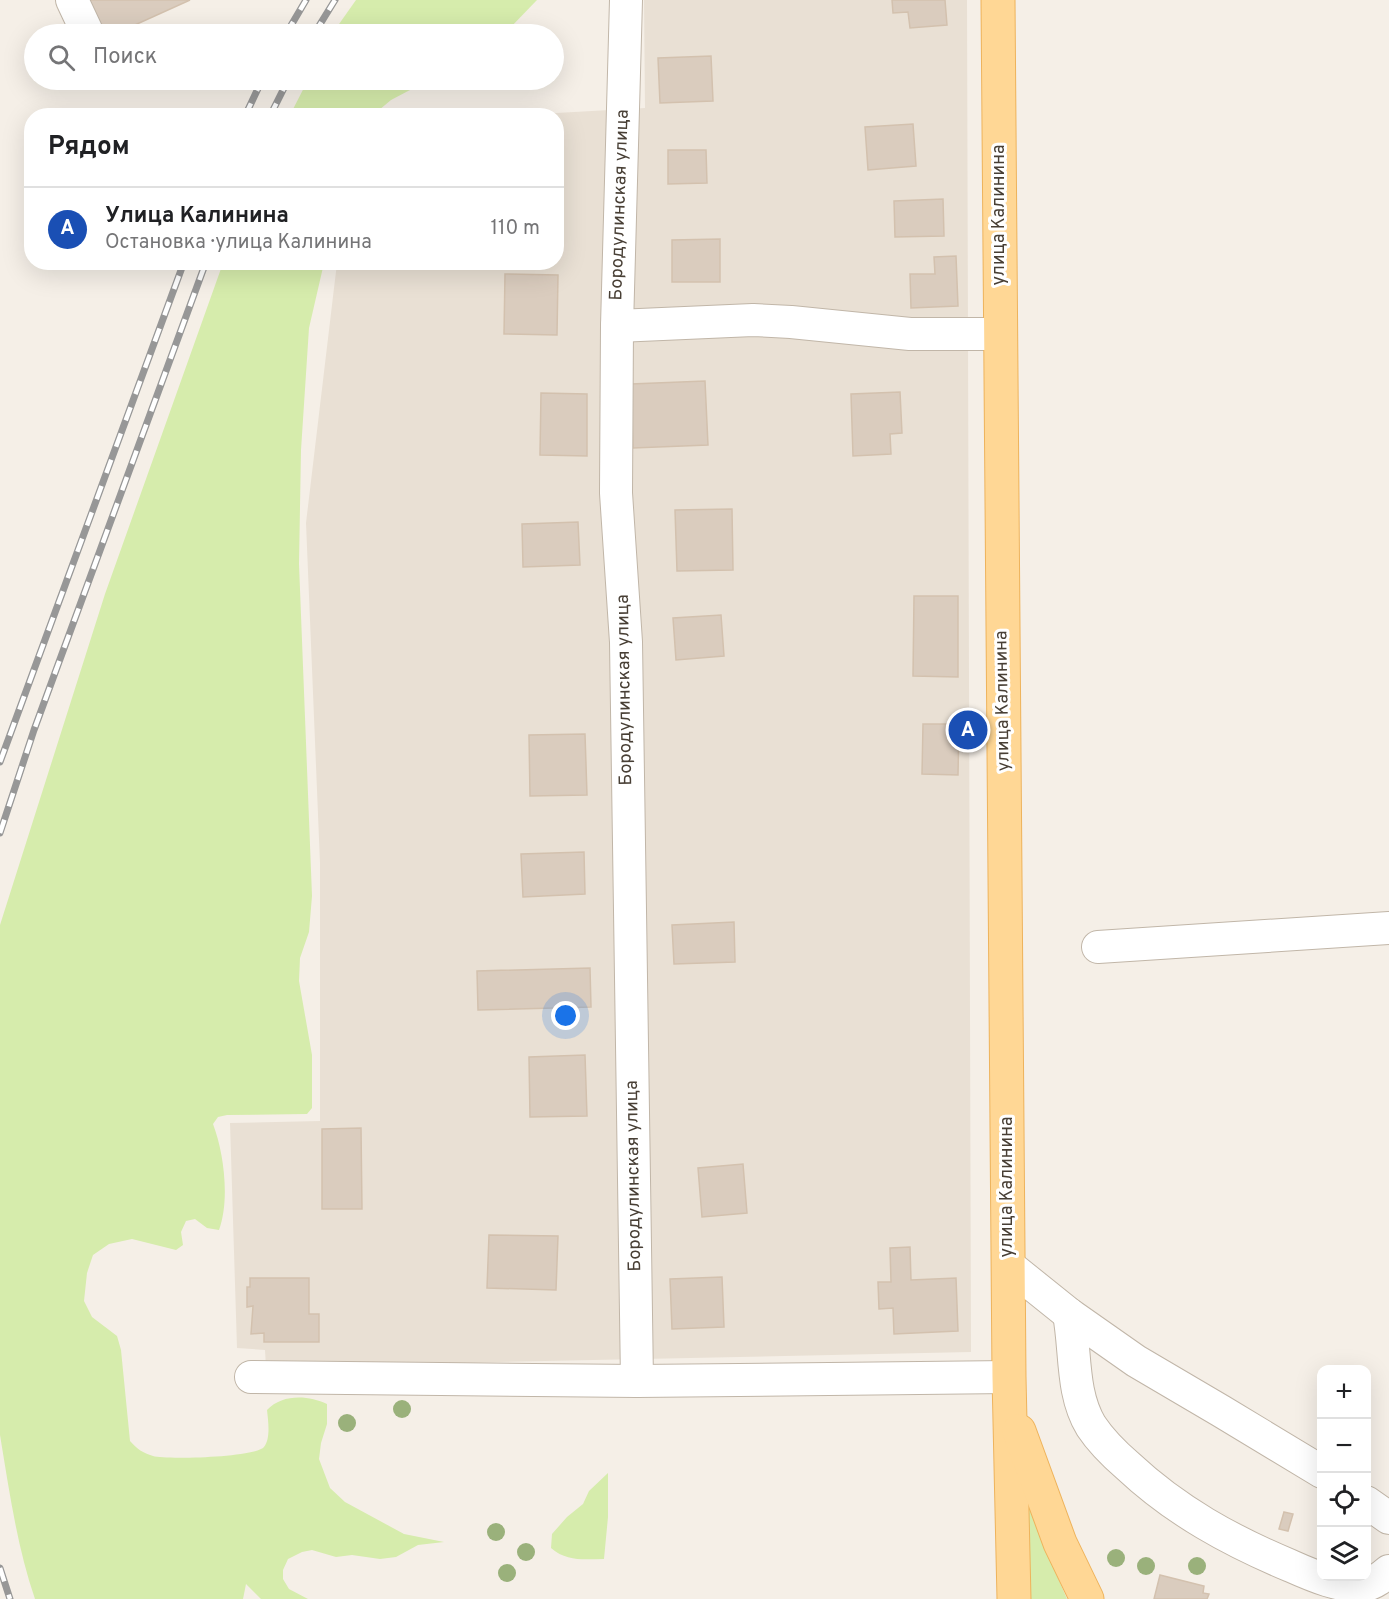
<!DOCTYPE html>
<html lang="ru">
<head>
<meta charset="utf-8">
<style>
  :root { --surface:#fff; --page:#f6f6f6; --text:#202124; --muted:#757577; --line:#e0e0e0; --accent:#ff2013 }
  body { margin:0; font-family:Overpass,sans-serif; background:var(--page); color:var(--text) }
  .controls { position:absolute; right:18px; bottom:18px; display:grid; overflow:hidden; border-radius:12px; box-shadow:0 6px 24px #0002 }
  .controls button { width:54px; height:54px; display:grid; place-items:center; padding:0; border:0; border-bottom:2px solid var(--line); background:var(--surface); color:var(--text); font:30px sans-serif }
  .you { position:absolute; left:566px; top:1016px; width:21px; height:21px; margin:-15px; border:4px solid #fff; border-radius:50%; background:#1a73e8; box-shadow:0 0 0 9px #1a73e833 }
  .badge { display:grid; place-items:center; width:39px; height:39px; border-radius:50%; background:var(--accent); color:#fff; font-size:20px; font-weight:700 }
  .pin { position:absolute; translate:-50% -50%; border:3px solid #fff; box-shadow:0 2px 6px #0006 }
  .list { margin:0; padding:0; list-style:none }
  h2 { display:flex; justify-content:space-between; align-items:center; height:78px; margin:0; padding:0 24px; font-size:26px }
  h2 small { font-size:20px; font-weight:400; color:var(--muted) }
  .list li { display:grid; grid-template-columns:39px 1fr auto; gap:18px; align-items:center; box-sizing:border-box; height:84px; padding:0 24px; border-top:2px solid var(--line) }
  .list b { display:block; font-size:22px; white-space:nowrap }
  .list p { margin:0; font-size:20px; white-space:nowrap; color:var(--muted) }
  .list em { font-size:20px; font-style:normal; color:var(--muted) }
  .icon { flex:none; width:33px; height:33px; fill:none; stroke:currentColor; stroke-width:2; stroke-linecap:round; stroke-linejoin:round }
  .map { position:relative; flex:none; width:1389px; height:1599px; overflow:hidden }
  .search { position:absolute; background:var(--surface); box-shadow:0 6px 24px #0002; left:24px; top:24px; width:540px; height:66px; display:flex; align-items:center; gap:15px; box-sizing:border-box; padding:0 21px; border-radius:33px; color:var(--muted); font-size:22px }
  .panel { position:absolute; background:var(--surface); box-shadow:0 6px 24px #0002; left:24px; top:108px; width:540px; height:162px; border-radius:24px }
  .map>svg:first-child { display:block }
</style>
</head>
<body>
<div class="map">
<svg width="1389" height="1599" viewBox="0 0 1389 1599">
  <rect width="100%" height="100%" fill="#f5efe7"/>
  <polygon fill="#e9e0d4" points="644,0 967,0 971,1352 266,1367 265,1350 237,1348 230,1123 320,1121 320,863 306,523 337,263 556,262 556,116 521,115 645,108"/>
  <g fill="#d6ecac">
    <polygon points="356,0 537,0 504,34 332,34"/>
    <polygon points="308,80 429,80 391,100 373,115 290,115"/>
    <path d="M223,263H324L309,328L301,450L299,564L312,896L309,932L300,958L299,981L312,1055V1108L307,1114L227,1115L218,1117L213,1124C224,1153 230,1200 219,1230L207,1228L195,1219L186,1221L181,1232L183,1245L176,1250L132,1239L109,1244L93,1255L87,1273L84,1301L92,1317L117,1336L121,1350L130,1441C137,1449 143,1453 153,1456C167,1460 256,1457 264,1447C271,1438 268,1420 267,1410C282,1394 308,1395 327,1404V1424L321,1443L319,1459L330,1488L345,1502L404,1534L444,1542L418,1545L396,1557L380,1559L352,1555L336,1557L312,1550L302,1552L288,1559L283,1570V1579L289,1589L308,1599H261L246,1584L243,1599H35C17,1547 9,1489 0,1435V925L105,594Z"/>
    <path d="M608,1473V1517L604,1559C584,1559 567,1562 551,1548L552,1534L567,1517L583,1504L589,1491Z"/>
    <polygon points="1024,1494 1041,1539 1067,1599 1026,1599"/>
  </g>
  <g fill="#daccbe" stroke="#d3c1ae" stroke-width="1.5">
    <polygon points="81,0 190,0 115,34 97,34"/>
    <polygon points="892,0 945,0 947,25 910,28 908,12 893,13"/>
    <polygon points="711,56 713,101 660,103 658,58"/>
    <polygon points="913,124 916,166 868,170 865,127"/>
    <polygon points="668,150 706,150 707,183 668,184"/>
    <polygon points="943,199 944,236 895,237 894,201"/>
    <polygon points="720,239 720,282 672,282 672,240"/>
    <polygon points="956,256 958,306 911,308 910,274 935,274 934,257"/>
    <polygon points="505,274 558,275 557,335 504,334"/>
    <polygon points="705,381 708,445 633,448 631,384"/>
    <polygon points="900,392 902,433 890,434 891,454 853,456 851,394"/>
    <polygon points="541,393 587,394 587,456 540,455"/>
    <polygon points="732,509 733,570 677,571 675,510"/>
    <polygon points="578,522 580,565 523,567 522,524"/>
    <polygon points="914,596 958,596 958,677 913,676"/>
    <polygon points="721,615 724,656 676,660 673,618"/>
    <polygon points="923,724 959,724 958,775 922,774"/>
    <polygon points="585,734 587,795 530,796 529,735"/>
    <polygon points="584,852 585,894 523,897 521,854"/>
    <polygon points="734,922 735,962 674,964 672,925"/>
    <polygon points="590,968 591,1007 478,1010 477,971"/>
    <polygon points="585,1055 587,1116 530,1117 529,1057"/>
    <polygon points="361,1128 362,1209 322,1209 322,1129"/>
    <polygon points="743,1164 747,1213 702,1217 698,1168"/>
    <polygon points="489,1235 558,1236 556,1290 487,1288"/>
    <polygon points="910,1247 911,1280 956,1278 958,1331 894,1334 893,1308 879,1309 878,1282 891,1282 890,1248"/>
    <polygon points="722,1277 724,1327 672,1329 670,1279"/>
    <polygon points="250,1278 309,1278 309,1314 319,1314 319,1342 264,1342 264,1333 251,1334 253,1306 247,1307 247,1287 250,1287"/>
    <polygon points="1284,1512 1293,1514 1288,1531 1279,1529"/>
    <polygon points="1160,1575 1204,1586 1203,1593 1209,1594 1207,1599 1154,1599"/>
  </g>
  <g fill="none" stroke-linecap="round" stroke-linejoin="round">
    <g stroke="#c1b6a8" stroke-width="34">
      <g id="minor">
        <polyline points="72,0 88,34"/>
        <polyline points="626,0 617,326 616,493 626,642 637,1381"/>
        <polyline points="617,326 753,320 791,322 910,334 1000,334"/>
        <polyline points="1098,947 1389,928"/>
        <polyline points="1008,1265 1069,1314 1136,1361 1221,1411 1322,1472"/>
        <path d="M1069,1314C1076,1351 1071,1393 1091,1426C1101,1441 1114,1454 1128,1466C1176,1511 1231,1541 1291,1566C1311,1575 1343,1589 1366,1585C1375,1583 1382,1577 1389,1571"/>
        <polyline points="251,1377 637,1381 1009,1377"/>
        <polyline points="1366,1502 1389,1518"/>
      </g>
    </g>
    <g stroke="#eeb35c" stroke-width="35">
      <g id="major">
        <polyline points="998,0 1009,1377 1014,1599"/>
        <polyline points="1019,1431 1060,1543 1087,1599"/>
      </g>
    </g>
    <use href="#minor" stroke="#fff" stroke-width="32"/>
    <use href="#major" stroke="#ffd795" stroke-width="33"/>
    <g stroke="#979797" stroke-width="7">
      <g id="rail">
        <polyline points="286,34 306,0"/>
        <polyline points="314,34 335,0"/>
        <polyline points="245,116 262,80"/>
        <polyline points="270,116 288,80"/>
        <polyline points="0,762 184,262"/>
        <polyline points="0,833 34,730 206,262"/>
        <polyline points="0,1568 10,1599"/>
      </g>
    </g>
    <use href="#rail" stroke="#fff" stroke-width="4.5" stroke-dasharray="14" stroke-linecap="butt"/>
  </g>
  <g fill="#9ab17b">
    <circle cx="402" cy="1409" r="9"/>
    <circle cx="347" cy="1423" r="9"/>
    <circle cx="496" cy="1532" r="9"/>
    <circle cx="526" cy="1552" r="9"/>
    <circle cx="1116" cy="1558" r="9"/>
    <circle cx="1146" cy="1566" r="9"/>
    <circle cx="1197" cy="1566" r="9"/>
    <circle cx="507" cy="1573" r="9"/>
  </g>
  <g text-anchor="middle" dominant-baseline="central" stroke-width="6" stroke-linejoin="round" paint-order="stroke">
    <g font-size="18" fill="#483f35" stroke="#fff">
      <text transform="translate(620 205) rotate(-88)">Бородулинская улица</text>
      <text transform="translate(999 215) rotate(-90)">улица Калинина</text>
      <text transform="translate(625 690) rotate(-91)">Бородулинская улица</text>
      <text transform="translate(1003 701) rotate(-91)">улица Калинина</text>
      <text transform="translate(634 1176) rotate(-91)">Бородулинская улица</text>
      <text transform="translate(1007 1187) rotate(-90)">улица Калинина</text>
    </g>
  </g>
</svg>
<div class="controls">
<button>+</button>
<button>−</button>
<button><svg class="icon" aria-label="locate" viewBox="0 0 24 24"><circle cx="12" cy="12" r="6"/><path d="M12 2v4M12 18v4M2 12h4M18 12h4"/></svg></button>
<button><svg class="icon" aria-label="layers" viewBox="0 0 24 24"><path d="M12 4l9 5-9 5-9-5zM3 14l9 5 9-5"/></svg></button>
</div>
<div class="you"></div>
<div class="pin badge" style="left:968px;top:730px;background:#1a4fb4">A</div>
<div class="search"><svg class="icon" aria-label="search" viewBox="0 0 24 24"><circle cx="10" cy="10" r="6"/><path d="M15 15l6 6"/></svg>Поиск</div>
<section class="panel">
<h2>Рядом<small></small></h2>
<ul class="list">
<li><span class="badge" style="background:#1a4fb4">A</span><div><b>Улица Калинина</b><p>Остановка · улица Калинина</p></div><em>110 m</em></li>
</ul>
</section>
</div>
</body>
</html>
